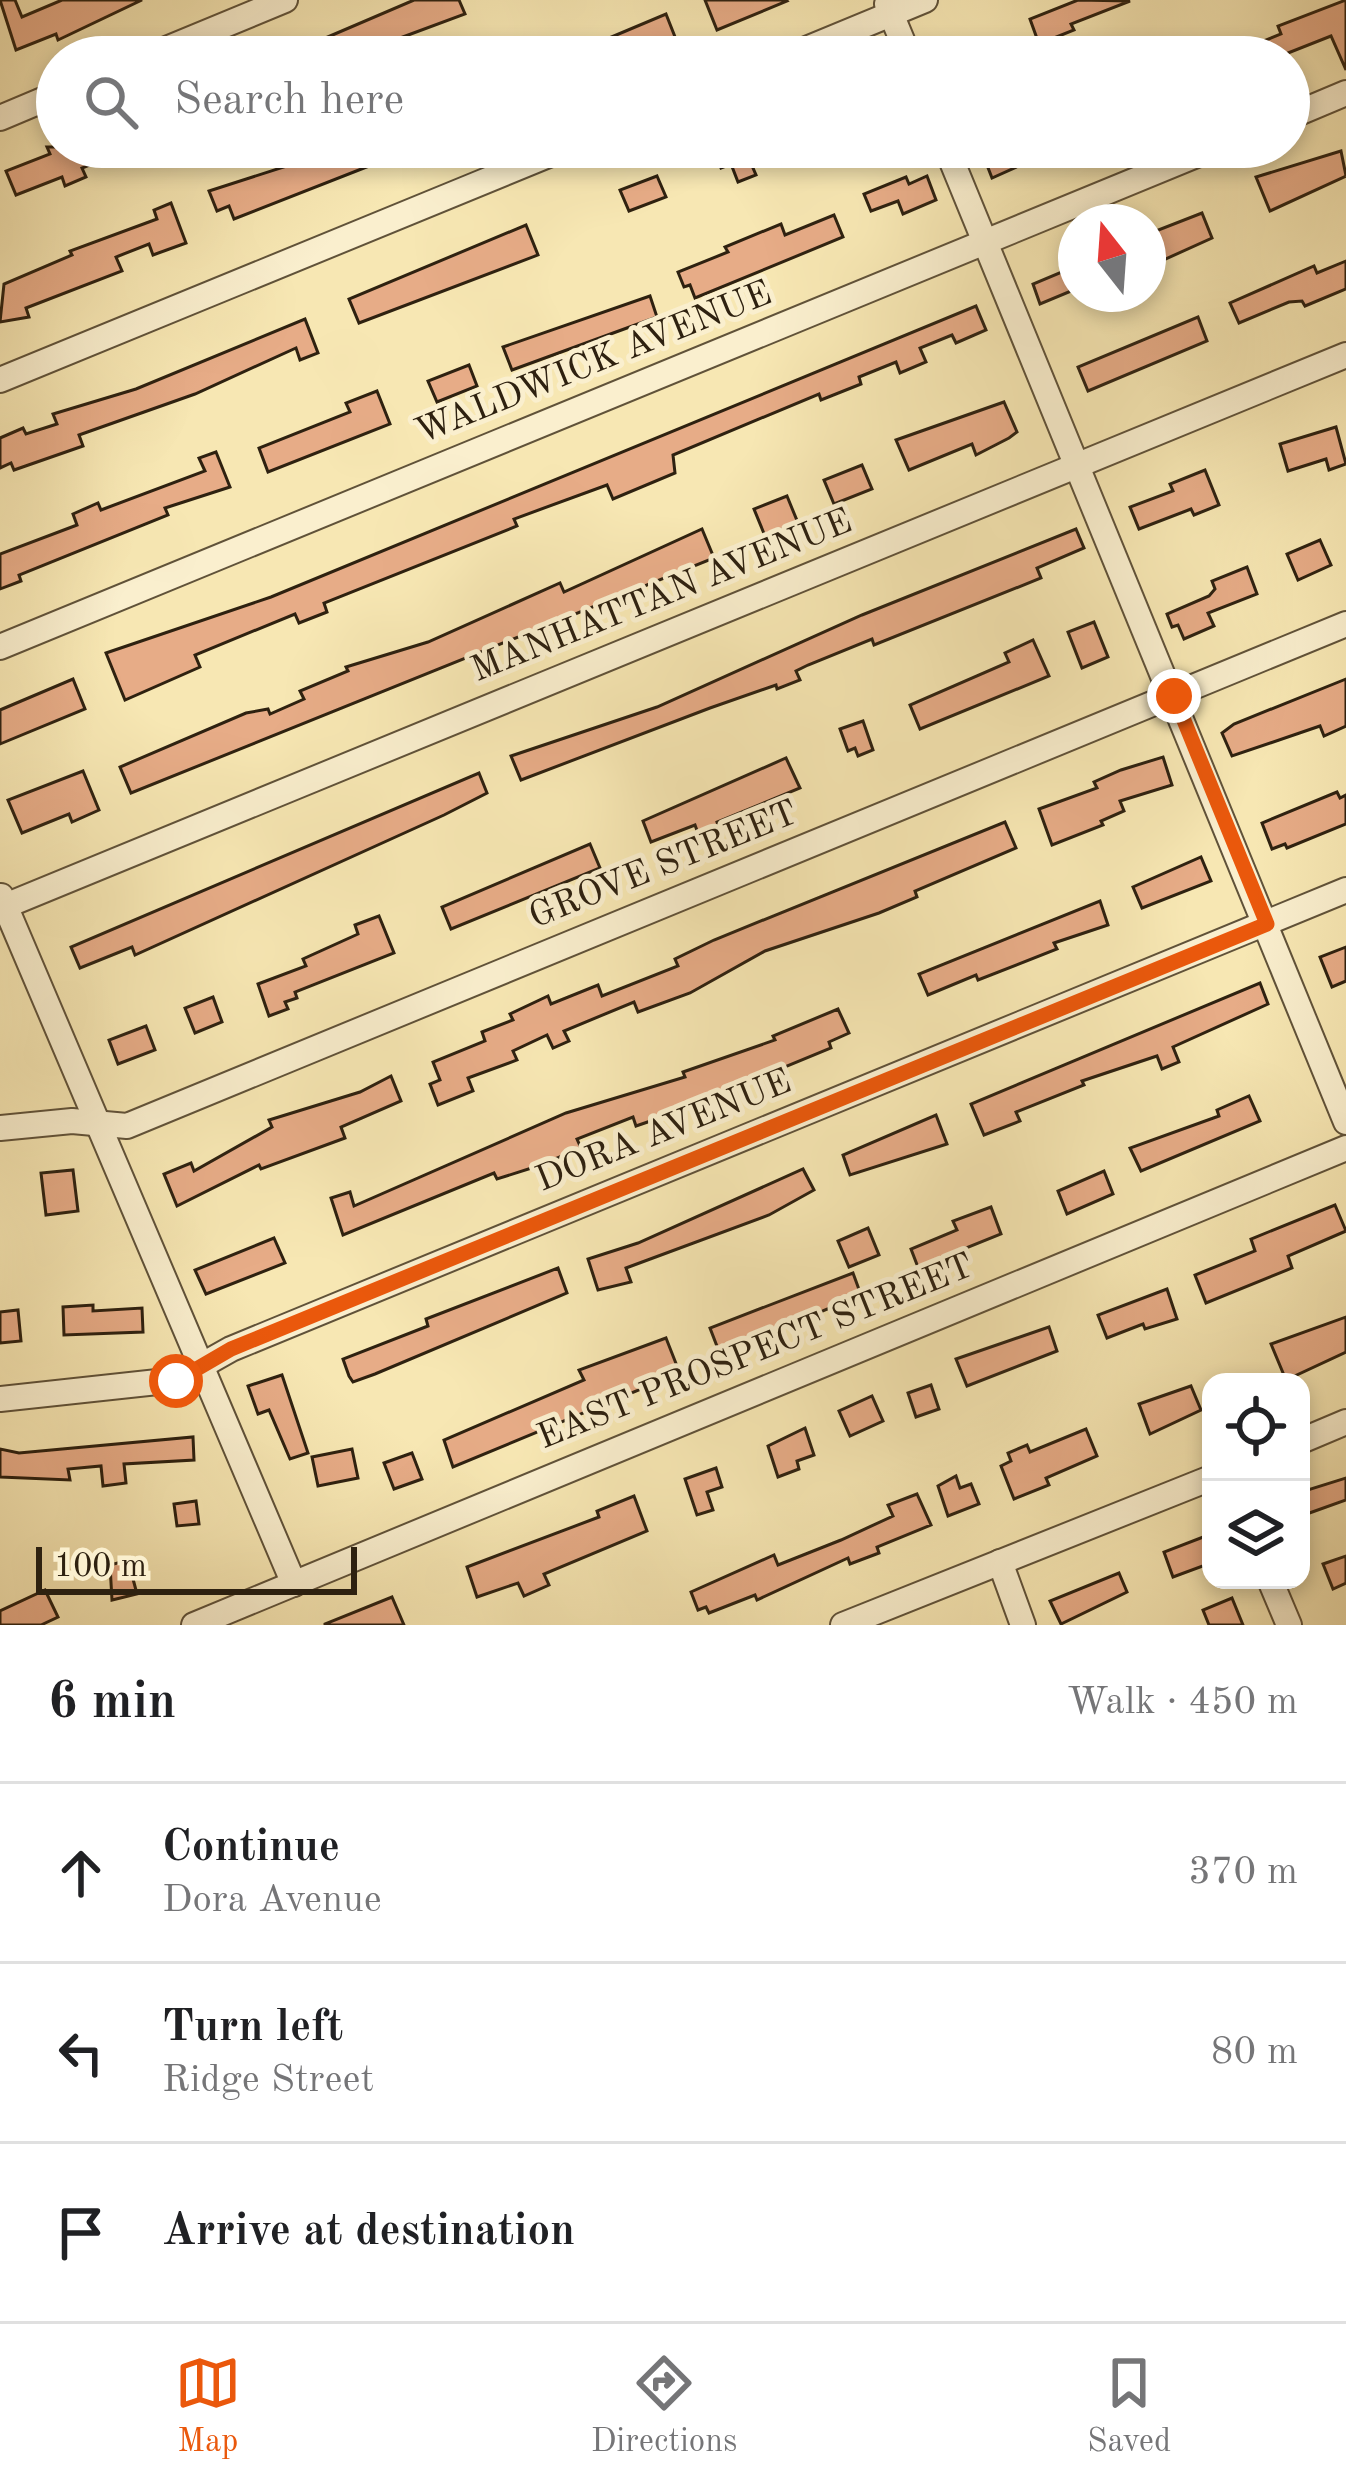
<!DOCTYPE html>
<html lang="en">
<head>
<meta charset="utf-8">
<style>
  :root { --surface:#fff; --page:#f6f6f6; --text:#202124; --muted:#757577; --line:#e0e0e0; --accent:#ea580c }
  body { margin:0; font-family:"Old Standard TT",serif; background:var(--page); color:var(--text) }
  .controls { position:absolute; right:36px; bottom:36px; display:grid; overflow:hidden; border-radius:24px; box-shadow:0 6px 18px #0003 }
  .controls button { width:108px; height:108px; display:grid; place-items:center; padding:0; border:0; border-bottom:3px solid var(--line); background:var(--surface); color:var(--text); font:60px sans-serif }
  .compass { position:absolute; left:1058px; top:204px; width:108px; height:108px; border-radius:50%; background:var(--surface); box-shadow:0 6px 18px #0003; rotate:343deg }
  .scale { position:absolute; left:36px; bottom:30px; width:321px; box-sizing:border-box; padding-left:12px; border:6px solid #2e2110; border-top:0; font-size:33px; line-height:42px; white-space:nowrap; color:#2e2110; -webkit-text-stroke:9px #faefce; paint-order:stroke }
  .stop { position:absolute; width:36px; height:36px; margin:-27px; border:9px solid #ea580c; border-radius:50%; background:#fff }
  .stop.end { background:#ea580c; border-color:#fff; box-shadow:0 3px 12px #0008 }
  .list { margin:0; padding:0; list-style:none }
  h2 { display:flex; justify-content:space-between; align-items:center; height:156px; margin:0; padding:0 48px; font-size:51px }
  h2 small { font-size:39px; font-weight:400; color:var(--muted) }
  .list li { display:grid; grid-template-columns:78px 1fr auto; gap:36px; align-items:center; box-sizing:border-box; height:180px; padding:0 48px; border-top:3px solid var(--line) }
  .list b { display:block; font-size:45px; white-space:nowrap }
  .list p { margin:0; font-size:39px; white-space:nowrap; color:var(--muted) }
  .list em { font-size:39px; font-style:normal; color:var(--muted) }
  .icon { flex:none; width:66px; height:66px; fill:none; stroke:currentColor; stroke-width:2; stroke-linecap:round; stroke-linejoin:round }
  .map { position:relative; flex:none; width:1346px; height:1625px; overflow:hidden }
  .search { position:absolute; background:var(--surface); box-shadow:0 6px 18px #0003; left:36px; right:36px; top:36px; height:132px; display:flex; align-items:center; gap:30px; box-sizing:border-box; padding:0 42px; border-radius:66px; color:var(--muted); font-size:45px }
  .sheet { height:696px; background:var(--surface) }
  nav { display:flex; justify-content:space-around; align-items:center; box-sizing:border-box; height:168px; border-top:3px solid var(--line); background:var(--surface); font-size:33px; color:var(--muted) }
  nav a { display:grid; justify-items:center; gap:6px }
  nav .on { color:var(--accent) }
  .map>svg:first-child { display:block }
</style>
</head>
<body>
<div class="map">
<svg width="1346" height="1625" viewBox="0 0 1346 1625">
  <rect width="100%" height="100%" fill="#f7e7b3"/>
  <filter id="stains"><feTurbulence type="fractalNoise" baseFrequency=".00167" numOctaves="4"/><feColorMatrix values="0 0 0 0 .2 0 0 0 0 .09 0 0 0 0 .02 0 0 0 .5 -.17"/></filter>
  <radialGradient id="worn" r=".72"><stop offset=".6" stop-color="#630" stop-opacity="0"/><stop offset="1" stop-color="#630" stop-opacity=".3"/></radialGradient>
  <g fill="#e7ac87" stroke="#2e2110" stroke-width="3">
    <polygon points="0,0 15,0 22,17 62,0 142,0 58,40 56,34 16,50"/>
    <polygon points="414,0 459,0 465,14 392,41 396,53 386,57 380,57 376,49 355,57 281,57"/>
    <polygon points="705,0 786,0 787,1 717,30"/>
    <polygon points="1078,0 1130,1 1071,24 1074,30 1039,44 1030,19"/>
    <polygon points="1346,0 1346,70 1331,36 1278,57 1224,57 1281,34 1278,26"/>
    <polygon points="666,14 677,42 638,57 564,57"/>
    <polygon points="47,147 132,147 132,148 82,168 86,177 65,186 62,177 16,195 6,171 50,154"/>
    <polygon points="346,147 415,148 234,219 229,206 217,211 209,191"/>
    <polygon points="713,147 783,147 784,148 750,161 756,175 738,182 731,164 721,168"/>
    <polygon points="980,147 1061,147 992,178"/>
    <polygon points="1341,151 1346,176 1270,211 1256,177"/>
    <polygon points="657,176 666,197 629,211 620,190"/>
    <polygon points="927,176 936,200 903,214 898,201 871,211 864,194 906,177 909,184"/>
    <polygon points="171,203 186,243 153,255 149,244 116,257 122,271 26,308 29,317 0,322 4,284 72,255 70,251 157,219 154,210"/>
    <polygon points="1202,213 1212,238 1148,267 1148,234"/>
    <polygon points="834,215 843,237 695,298 690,285 684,287 678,272 728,252 725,247 781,224 785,235"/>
    <polygon points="526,225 538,255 359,323 349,299"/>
    <polygon points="1346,261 1346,289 1305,306 1302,301 1289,302 1239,323 1230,303 1314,266 1317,273"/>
    <polygon points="1076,266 1076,289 1040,304 1033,284"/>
    <polygon points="650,296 657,317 512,370 503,347"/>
    <polygon points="976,306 986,330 956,343 952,335 920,348 926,362 900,373 896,362 859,377 861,384 821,400 819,394 673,455 675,473 613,499 607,485 514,519 517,526 324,603 327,612 299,623 295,614 195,655 200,667 125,700 106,653 271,597"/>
    <polygon points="1198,317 1207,341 1088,391 1078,367"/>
    <polygon points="305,319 318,353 300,360 296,348 195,394 79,435 83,446 14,470 11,463 0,468 0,438 23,428 26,434 57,424 53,414 136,389"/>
    <polygon points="469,365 477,386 437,402 428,381"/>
    <polygon points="377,391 390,424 268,472 259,448 350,412 346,403"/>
    <polygon points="1004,402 1017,432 1009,438 976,455 972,444 909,470 896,440"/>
    <polygon points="1336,427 1346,464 1329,470 1326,459 1288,471 1280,444"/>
    <polygon points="216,452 230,487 165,508 168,515 19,575 21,581 0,589 0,554 77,525 73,514 98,503 101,510 205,471 199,458"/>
    <polygon points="862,465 872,489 834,504 824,480"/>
    <polygon points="1205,470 1219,505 1194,515 1191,509 1139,529 1130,507 1173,491 1170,484"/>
    <polygon points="787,496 798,523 765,536 754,509"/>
    <polygon points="702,529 714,558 131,793 120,767 246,713 268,709 270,714 304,699 300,691 348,671 346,667 428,642 560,583 564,592"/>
    <polygon points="1076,529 1084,548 1037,568 1041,578 874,645 872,639 808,665 796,671 800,680 777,689 776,685 710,708 521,780 511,756 657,707 862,615"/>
    <polygon points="1320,540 1331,565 1298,580 1287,554"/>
    <polygon points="1247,567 1257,594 1208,613 1214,626 1184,639 1178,625 1172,627 1167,614 1209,596 1215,589 1212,581"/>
    <polygon points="1094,622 1108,657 1082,668 1068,632"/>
    <polygon points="1033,640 1049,676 920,729 910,705 1009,662 1005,653"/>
    <polygon points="73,679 85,709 0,744 0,710"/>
    <polygon points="1346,679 1346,726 1324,736 1320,726 1232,756 1222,733 1234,724"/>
    <polygon points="863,721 873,750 858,756 855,748 848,751 840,729"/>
    <polygon points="1163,757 1172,785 1120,801 1124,811 1101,821 1103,825 1052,845 1039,809 1097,788 1094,782 1121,770"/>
    <polygon points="786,758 800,788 717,822 719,828 699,836 695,825 651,842 643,821"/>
    <polygon points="83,771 99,810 72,822 69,814 22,833 8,800"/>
    <polygon points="479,773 487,793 444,815 135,955 132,947 80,968 71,947"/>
    <polygon points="1337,792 1340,798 1346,795 1346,824 1287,848 1285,844 1272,849 1262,823"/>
    <polygon points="1005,822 1016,848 915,891 917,897 879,913 765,951 690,993 638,1012 634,1002 564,1031 569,1041 553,1048 547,1035 513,1051 517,1060 468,1078 473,1091 438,1105 430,1084 440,1080 433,1062 485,1041 482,1032 513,1020 510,1014 548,996 551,1004 598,985 602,996 678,966 675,959 714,940"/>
    <polygon points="590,844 600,868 451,929 442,907"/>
    <polygon points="1201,857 1211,881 1142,908 1133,887"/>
    <polygon points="1100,901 1108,925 1054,943 1057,949 978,980 976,975 928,995 919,974"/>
    <polygon points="379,916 394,953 295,992 297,998 285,1002 288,1009 269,1016 258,984 306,966 303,959 358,934 355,925"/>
    <polygon points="1346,947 1346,981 1332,987 1320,957"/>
    <polygon points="1260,983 1268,1004 1173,1047 1179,1062 1162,1069 1157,1056 1082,1081 1084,1085 1016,1112 1020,1121 984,1135 971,1104"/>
    <polygon points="213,997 222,1022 195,1033 185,1008"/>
    <polygon points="838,1009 849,1033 829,1042 831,1048 668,1115 636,1126 633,1117 577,1139 581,1148 541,1165 497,1179 494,1173 343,1235 331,1198 350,1192 354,1206 566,1113 685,1077 683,1072 775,1040 773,1036"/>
    <polygon points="146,1026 155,1050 118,1064 109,1040"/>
    <polygon points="391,1076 401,1101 341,1127 345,1138 261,1169 259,1165 177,1206 164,1174 191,1163 194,1171 272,1127 269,1120 360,1092"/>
    <polygon points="1249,1096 1260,1121 1141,1171 1130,1148 1219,1116 1217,1110"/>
    <polygon points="936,1115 947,1144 850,1175 843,1155"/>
    <polygon points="803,1169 814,1190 769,1215 626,1268 631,1282 598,1290 588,1259 638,1243"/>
    <polygon points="73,1170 78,1211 46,1215 41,1173"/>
    <polygon points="1104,1171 1113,1194 1067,1214 1058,1191"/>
    <polygon points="1335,1205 1346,1231 1288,1256 1292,1268 1206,1303 1195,1275 1255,1251 1251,1239"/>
    <polygon points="991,1207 1001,1234 946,1256 949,1264 921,1275 911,1249 957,1230 953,1221"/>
    <polygon points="868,1228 879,1255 849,1267 838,1241"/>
    <polygon points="274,1238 285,1263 206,1294 195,1270"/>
    <polygon points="558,1268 567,1293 375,1374 353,1382 349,1376 343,1359 428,1326 426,1319"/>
    <polygon points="853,1273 861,1295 720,1354 710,1328"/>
    <polygon points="1167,1289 1177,1319 1145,1329 1143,1324 1107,1338 1098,1315"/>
    <polygon points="93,1305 93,1311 142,1308 143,1332 64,1335 63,1307"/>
    <polygon points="18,1310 21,1341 0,1343 0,1312"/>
    <polygon points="1346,1317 1346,1352 1286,1380 1271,1344"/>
    <polygon points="1049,1327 1057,1351 967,1386 956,1359"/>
    <polygon points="666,1338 677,1366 660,1372 663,1380 453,1467 444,1440 584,1380 579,1370"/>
    <polygon points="282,1375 308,1453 290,1459 269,1410 258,1414 248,1386"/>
    <polygon points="931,1385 939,1409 916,1417 908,1393"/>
    <polygon points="1191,1386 1201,1410 1150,1434 1139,1404"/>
    <polygon points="872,1396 883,1421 850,1436 839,1411"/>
    <polygon points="805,1428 814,1455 797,1461 799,1469 778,1477 768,1446"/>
    <polygon points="1086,1429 1097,1456 1046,1478 1049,1485 1014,1499 1001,1466 1011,1461 1008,1453 1027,1445 1030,1452"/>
    <polygon points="193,1437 194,1460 124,1464 126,1483 103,1486 101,1466 68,1469 70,1480 0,1477 0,1449 19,1453"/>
    <polygon points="352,1449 358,1478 318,1486 312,1457"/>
    <polygon points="412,1453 422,1479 394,1489 384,1463"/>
    <polygon points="716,1468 722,1487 707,1492 713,1510 697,1515 685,1479"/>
    <polygon points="956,1476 960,1488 971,1484 979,1504 948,1516 938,1486"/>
    <polygon points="1346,1478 1346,1500 1301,1516 1301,1492"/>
    <polygon points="917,1494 931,1525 877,1547 879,1553 850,1564 848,1558 757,1600 755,1595 709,1613 706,1607 698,1610 691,1592 774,1555 778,1565 841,1540 893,1516 888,1505"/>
    <polygon points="634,1496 647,1531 544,1574 549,1585 524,1596 518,1583 477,1597 467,1567 599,1517 597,1511"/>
    <polygon points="196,1501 199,1524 177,1526 174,1504"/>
    <polygon points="1211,1534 1211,1563 1173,1577 1164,1552"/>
    <polygon points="1346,1556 1346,1583 1333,1589 1323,1564"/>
    <polygon points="128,1560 137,1594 112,1600 110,1565"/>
    <polygon points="1119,1573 1127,1592 1061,1624 1050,1601"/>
    <polygon points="45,1590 58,1617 41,1625 0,1625 0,1611"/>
    <polygon points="392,1597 404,1625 325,1625 325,1624"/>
    <polygon points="1232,1598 1243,1625 1209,1625 1203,1610"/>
  </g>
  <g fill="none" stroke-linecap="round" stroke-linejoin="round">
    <g stroke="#605239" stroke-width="28">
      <g id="minor">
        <polyline points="887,4 909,57"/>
        <polyline points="147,57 285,0"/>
        <polyline points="787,57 925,0"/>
        <polyline points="1289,117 1346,93"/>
        <polyline points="0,118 57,94"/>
        <polyline points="946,147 1346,1122"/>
        <polyline points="0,380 568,147"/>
        <polyline points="0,647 1216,147"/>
        <polyline points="1,896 294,1584"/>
        <polyline points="5,906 1346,355"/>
        <polyline points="0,1128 72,1121 127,1126 1346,624"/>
        <polyline points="0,1399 176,1380 231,1349 1346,890"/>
        <polyline points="1301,1441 1346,1422"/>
        <polyline points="1000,1562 1023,1625"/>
        <polyline points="1270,1580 1289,1625"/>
        <polyline points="194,1625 1346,1148"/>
        <polyline points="843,1625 1211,1478"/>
      </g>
    </g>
    <use href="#minor" stroke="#faefce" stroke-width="24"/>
  </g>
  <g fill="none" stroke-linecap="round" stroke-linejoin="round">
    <polyline stroke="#ea580c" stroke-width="15" points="176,1381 231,1349 1267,924 1174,696"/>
  </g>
  <g text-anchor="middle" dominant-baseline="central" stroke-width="10" stroke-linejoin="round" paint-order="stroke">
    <g font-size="36" fill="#2e2110" stroke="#faefce">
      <text transform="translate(594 364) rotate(-22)">WALDWICK AVENUE</text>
      <text transform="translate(662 597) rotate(-22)">MANHATTAN AVENUE</text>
      <text transform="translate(664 866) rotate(-22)">GROVE STREET</text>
      <text transform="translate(664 1132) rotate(-22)">DORA AVENUE</text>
      <text transform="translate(756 1353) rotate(-22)">EAST PROSPECT STREET</text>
    </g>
  </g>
  <rect width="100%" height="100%" filter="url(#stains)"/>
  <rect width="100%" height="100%" fill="url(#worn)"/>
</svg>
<div class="controls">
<button><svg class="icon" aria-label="locate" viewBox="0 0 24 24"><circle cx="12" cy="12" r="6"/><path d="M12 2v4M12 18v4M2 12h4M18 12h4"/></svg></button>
<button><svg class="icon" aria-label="layers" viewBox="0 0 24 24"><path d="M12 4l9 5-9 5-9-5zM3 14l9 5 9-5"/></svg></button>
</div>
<svg class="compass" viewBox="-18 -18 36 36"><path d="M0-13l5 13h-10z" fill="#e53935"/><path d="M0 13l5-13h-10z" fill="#757577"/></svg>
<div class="scale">100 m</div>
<div class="stop" style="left:176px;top:1381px"></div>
<div class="stop end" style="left:1174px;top:696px"></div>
<div class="search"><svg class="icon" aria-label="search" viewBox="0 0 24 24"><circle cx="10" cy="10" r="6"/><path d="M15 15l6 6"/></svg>Search here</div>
</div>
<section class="sheet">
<h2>6 min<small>Walk · 450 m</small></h2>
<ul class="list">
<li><svg class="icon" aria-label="ahead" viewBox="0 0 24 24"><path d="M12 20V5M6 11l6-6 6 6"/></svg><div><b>Continue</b><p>Dora Avenue</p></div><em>370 m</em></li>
<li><svg class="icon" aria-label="left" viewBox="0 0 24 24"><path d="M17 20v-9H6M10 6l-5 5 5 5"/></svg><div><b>Turn left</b><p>Ridge Street</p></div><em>80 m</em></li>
<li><svg class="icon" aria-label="arrive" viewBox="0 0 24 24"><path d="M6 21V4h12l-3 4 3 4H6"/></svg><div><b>Arrive at destination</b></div></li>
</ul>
</section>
<nav>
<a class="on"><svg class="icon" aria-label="map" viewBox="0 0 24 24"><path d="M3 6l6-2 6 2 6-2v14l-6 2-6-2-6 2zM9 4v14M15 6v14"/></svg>Map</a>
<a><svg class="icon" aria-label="directions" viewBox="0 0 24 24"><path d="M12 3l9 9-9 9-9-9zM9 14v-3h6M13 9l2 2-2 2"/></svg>Directions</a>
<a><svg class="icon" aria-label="saved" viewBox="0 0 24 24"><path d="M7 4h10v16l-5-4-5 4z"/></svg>Saved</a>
</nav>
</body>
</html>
